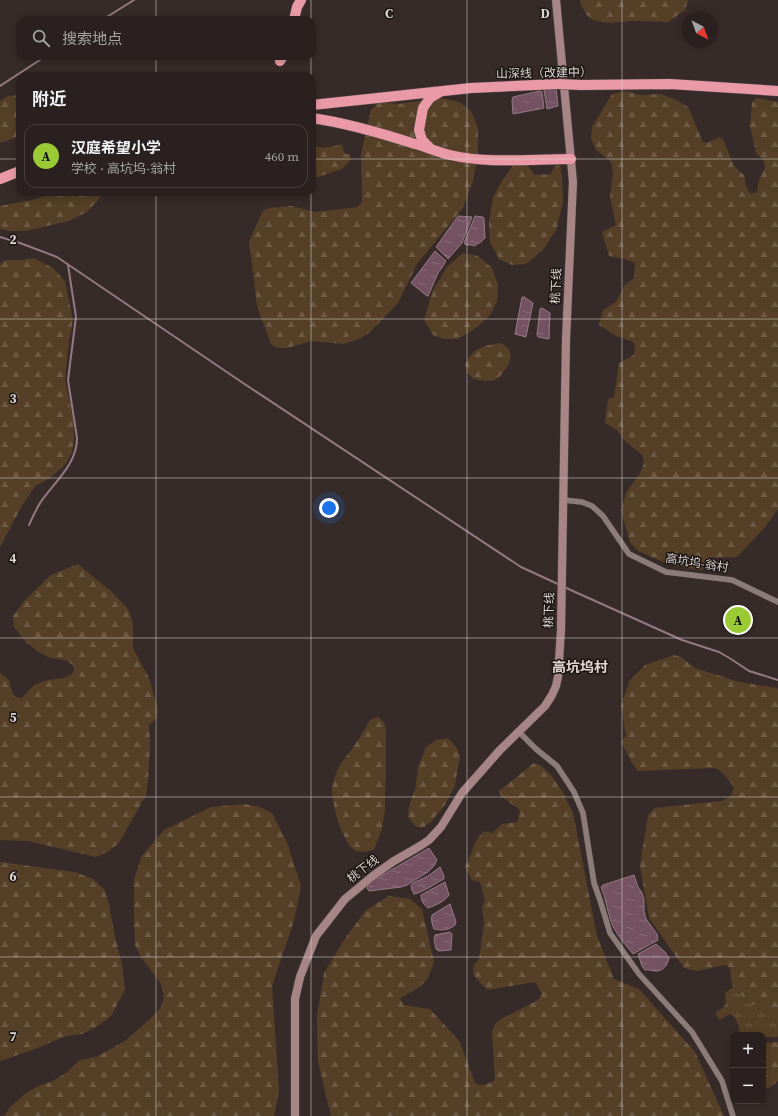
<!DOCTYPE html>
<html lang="zh">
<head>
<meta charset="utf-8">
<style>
  :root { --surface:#29201f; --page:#312828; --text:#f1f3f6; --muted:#a5a3a4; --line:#453e3d; --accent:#9acb35 }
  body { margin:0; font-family:"Source Serif 4","Noto Sans SC",serif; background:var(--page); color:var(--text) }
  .controls { position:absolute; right:12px; bottom:12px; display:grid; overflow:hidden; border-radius:8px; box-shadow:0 2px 6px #0003 }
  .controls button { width:36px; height:36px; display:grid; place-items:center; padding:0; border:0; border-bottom:1px solid var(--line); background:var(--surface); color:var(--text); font:20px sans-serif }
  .compass { position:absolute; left:682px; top:12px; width:36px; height:36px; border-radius:50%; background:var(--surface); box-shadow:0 2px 6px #0003; rotate:139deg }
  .you { position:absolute; left:329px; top:508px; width:14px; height:14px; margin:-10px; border:3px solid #fff; border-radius:50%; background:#1a73e8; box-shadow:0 0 0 6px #1a73e833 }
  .badge { display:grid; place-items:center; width:26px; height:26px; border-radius:50%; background:var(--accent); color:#111; font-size:13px; font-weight:700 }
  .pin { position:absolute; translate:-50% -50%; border:2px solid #fff; box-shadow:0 1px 4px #0006 }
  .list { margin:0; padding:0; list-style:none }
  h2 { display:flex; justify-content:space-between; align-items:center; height:52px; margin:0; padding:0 16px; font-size:17px }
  h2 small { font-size:13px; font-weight:400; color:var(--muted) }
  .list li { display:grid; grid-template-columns:26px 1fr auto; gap:12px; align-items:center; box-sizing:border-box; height:64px; margin:0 8px 8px; padding:0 8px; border:1px solid var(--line); border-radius:12px }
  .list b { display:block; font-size:15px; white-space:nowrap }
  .list p { margin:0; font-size:13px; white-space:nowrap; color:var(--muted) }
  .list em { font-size:13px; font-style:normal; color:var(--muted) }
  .icon { flex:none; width:22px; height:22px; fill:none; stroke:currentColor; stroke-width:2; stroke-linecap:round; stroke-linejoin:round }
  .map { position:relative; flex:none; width:778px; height:1116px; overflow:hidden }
  .search { position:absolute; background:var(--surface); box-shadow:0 2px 6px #0003; left:16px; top:16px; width:300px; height:44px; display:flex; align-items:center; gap:10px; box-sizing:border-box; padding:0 14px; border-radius:12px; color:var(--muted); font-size:15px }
  .panel { position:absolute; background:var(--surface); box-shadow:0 2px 6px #0003; left:16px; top:72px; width:300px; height:124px; border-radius:12px }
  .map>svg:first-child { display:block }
</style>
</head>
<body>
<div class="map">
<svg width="778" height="1116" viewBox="0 0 778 1116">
  <defs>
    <pattern id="grass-tufts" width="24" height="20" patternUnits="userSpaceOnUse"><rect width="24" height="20" fill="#553f26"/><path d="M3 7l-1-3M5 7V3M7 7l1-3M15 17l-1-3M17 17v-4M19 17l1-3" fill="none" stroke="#6d5a45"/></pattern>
    <pattern id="forest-firs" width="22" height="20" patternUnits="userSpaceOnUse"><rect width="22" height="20" fill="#553f26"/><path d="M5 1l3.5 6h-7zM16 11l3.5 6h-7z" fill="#6d5a45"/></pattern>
    <pattern id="water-ripples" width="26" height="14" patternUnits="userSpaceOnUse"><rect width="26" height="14" fill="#755262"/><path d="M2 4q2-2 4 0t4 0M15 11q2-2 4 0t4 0" fill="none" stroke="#886a78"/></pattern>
  </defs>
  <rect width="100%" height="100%" fill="#372b29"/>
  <path fill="url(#grass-tufts)" d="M733,987L748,1002L777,1008L778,1007V1037H763V1035H736L740,1029L734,1016L730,1014L719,1020L716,1014L717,1011C723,1009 725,1006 726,1001L725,997L726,992Z"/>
  <g fill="url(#forest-firs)">
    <polygon points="580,0 688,0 685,10 668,22 632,21 607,23 592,20 586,14 581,5"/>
    <polygon points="626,91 640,95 661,94 674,99 688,107 703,142 707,143 720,137 724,141 734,166 744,175 746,186 750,194 757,192 759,180 765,168 764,161 756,153 750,126 752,103 756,98 778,102 778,509 766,526 737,557 709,558 702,571 668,564 638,551 630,542 621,511 626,493 640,473 644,463 642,455 623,439 618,431 605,423 608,399 614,397 619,363 634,355 635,346 632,341 618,337 599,325 603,310 616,302 624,286 634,278 635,263 624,259 609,256 602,232 616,225 610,197 613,174 612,166 610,161 596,150 591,139 592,127 612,94"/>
    <polygon points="20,95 20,136 0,143 0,101 8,96"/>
    <polygon points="441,98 459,102 471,111 478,128 478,153 473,181 463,208 417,264 398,303 370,332 359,339 344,344 311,341 288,348 277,348 271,344 257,306 249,241 263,211 269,208 291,206 315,212 358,207 362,202 361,154 371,110 379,102 399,104"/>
    <path d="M341,144L343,146V150L345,154H350L351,159L342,169L312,179V145C322,149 331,148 341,144Z"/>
    <polygon points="514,164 526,164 535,175 551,174 554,167 560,164 562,179 563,201 557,228 543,250 526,264 512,265 499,259 490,242 489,223 493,197 502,181"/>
    <polygon points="59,192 102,192 99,199 87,212 69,221 26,231 10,231 0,229 0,206 32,200"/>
    <polygon points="463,253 478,256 492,268 498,285 497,301 490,315 476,328 458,339 444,339 433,335 424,320 433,290 447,267"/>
    <polygon points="34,258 53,268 65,281 73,321 69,340 65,379 73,419 74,439 72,453 65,465 50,478 35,486 22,506 0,547 0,264 6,260 22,260"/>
    <path d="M500,343C514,349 513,360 504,371C502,374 499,378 495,380C488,382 480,380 473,379L468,373L465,365C473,348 482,346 500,343Z"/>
    <polygon points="78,564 113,593 128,609 133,624 133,648 149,678 158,711 157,718 149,725 150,745 148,781 146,795 119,843 109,851 96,857 28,841 0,840 0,673 9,680 13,694 15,697 22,698 34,685 47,680 64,678 72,674 74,670 73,665 65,660 50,658 37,651 26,642 14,627 13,616 25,600 51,575"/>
    <path d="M674,655L681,657L695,668L740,682L777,688L778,690V1007L777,1008L764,1009L748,1002L733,987L731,978L730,968L725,965L697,971L684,968L649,918L640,866L648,815L655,808L721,801C729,798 732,796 734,787C728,779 723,771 714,768L638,771L632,763L621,741L626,736L621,705L630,680L645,665Z"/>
    <path d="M378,717L384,722L386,731V776L385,791V810L382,829L374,850C368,851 362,853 356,851C342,844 332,804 332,789C333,784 335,776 337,771C341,761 350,753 356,743C361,736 366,727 370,720Z"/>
    <polygon points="448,738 457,748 460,757 457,772 455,786 444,806 432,821 424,827 416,827 408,817 409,806 415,790 418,767 426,747 436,740"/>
    <path d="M534,763L540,765L551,775L562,791L573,813L597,936L614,979L639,989L695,1052L724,1116H331L318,1062L317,1016L324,973L344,940L366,910L389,896L410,899L422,909L434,962L428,978L420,987L400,998L404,1005L430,1009L460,1042L475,1083C483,1087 487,1084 495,1080L492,1032L495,1024L501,1019L538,1000L542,994L535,982L487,990L476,978L473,973L474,965L479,959L484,923L482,907L485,900L480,882L472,880L465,867C473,854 472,842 484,831L492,833L502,824L518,822L520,810L501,796L499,791Z"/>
    <polygon points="245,804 260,807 272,813 288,845 301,886 294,921 272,986 279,1091 274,1116 4,1116 11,1106 25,1094 38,1086 53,1081 67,1072 80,1060 96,1057 125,1041 151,1018 161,1007 164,998 161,984 141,957 135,945 134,920 134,879 142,856 164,830 211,807"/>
    <polygon points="0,862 75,872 93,879 104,889 109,904 115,937 122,964 125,990 111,1016 98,1026 82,1034 66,1036 35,1049 0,1061"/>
    <polygon points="778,1042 778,1081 769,1088 763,1088 763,1043"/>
  </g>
  <g fill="url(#water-ripples)" stroke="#947984">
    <polygon points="556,87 558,106 547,109 544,90"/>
    <polygon points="540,91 542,92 544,108 513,114 512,100 513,97"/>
    <polygon points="458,216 472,217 462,243 448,259 436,247"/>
    <polygon points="475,216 483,217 484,219 485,238 481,242 474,246 472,245 466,245 464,243"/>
    <polygon points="435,251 446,261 443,266 438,273 428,296 427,296 411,283"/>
    <polygon points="522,297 524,297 533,303 526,337 515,334"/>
    <polygon points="542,308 550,313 549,339 548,339 538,337 537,335 540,309"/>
    <polygon points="429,848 437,860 434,866 428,872 407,885 401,887 369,891 367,888 369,883"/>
    <path d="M440,867L444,876V879C436,883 422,893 414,894L412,890L411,885L413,883L428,876Z"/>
    <path d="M634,875L638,887L642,893L644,900V911L646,919L657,934L658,940L633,954C625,944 615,934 611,921C607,910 606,898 601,887L603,885Z"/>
    <path d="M445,882L449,895C444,902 436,905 428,908C424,905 421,901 421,895Z"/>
    <path d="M450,904L456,922L455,925C450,930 441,931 434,929C432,925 431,919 432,915Z"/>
    <polygon points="450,932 452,934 451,950 439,951 436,949 434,939 435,935"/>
    <path d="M656,944L665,952L669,958C668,964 663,972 655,971C651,971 650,969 645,970L642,966L638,954Z"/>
  </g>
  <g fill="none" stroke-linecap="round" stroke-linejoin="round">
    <g stroke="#947984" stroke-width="2">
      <polyline points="102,20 134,0"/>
      <polyline points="0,86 46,56"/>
      <polyline points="0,237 20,243 57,257 243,383 521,567 560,585"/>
      <path d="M29,525C32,518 36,510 40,503C54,482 77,465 77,438L68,380L76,317L68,265"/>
      <polyline points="564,587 682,640 719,652 731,659 749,671 778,680"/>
    </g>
    <g stroke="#534a48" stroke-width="6">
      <g id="street">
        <polyline points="563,500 582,502 592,506 603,516 629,554 666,572 732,580 778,602"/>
        <polyline points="519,732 536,749 557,766 574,792 583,813 594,883 600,900 610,933 639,974 692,1032 722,1081 733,1116"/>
      </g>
    </g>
    <g stroke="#534a48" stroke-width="9">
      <polyline id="secondary" points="295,1116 295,999 300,977 316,936 345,899 374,875 394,861 420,846 429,840 441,827 462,793 500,750 545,706 552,695 556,686 558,677 561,630 566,340 573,182 556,0"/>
    </g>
    <g stroke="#534a48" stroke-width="11">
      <g id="highway">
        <polyline points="294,20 297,7 301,0"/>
        <polyline points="280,61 283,56"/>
        <polyline points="581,85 670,84 778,91"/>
        <polyline points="312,105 471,88 558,84"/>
        <path d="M312,118C347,123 381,133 415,144C426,147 438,152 450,155C489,164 531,159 571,159"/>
        <polyline points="430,148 422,140 419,130 423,108 430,98 440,92"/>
        <polyline points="0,179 20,171"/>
      </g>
    </g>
    <use href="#street" stroke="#8b7c7a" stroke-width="5.5"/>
    <use href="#secondary" stroke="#a78587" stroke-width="8"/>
    <use href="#highway" stroke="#e99aa6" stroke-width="10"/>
    <g stroke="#534a48" stroke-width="11" stroke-linecap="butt">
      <polyline id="highway-bridge" points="558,84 581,85"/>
    </g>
    <use href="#highway-bridge" stroke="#e99aa6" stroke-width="10"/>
  </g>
  <path fill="none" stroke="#ddd5d3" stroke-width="1" stroke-opacity="0.55" d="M156,0V20M311,0V20M467,0V1116M622,0V1116M156,56V76M311,56V76M0,159H20M312,159H778M156,192V1116M311,192V1116M0,319H778M0,478H778M0,638H778M0,797H778M0,957H778"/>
  <g text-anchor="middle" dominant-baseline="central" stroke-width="3" stroke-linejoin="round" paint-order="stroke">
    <g font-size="12" fill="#ddd5d3" stroke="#1b1514">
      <text transform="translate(544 73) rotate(-1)">山深线（改建中）</text>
      <text transform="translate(556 286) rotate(-87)">桃下线</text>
      <text transform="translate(697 563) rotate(9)">高坑坞-翁村</text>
      <text transform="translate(549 610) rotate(-88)">桃下线</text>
      <text transform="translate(363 869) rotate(-38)">桃下线</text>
    </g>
    <g font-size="14" font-weight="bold" fill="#e5d5d2" stroke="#1b1514">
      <text x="580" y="667">高坑坞村</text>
    </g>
  </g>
  <g font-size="13" text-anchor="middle" font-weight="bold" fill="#ddd5d3" stroke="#1b1514" stroke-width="3" stroke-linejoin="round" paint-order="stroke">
    <text x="389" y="18">C</text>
    <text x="545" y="18">D</text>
    <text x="13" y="244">2</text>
    <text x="13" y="403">3</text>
    <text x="13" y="563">4</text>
    <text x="13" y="722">5</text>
    <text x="13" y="881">6</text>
    <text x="13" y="1041">7</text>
  </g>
</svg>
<div class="controls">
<button>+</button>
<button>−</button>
</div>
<svg class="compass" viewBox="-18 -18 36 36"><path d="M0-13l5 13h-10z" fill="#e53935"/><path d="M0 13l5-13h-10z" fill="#a5a3a4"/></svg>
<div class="you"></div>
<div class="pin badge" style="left:738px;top:620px">A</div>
<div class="search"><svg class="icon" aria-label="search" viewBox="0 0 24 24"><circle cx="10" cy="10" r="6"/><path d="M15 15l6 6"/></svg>搜索地点</div>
<section class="panel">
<h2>附近<small></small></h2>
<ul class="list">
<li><span class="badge">A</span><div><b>汉庭希望小学</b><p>学校 · 高坑坞-翁村</p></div><em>460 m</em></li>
</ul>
</section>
</div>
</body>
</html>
